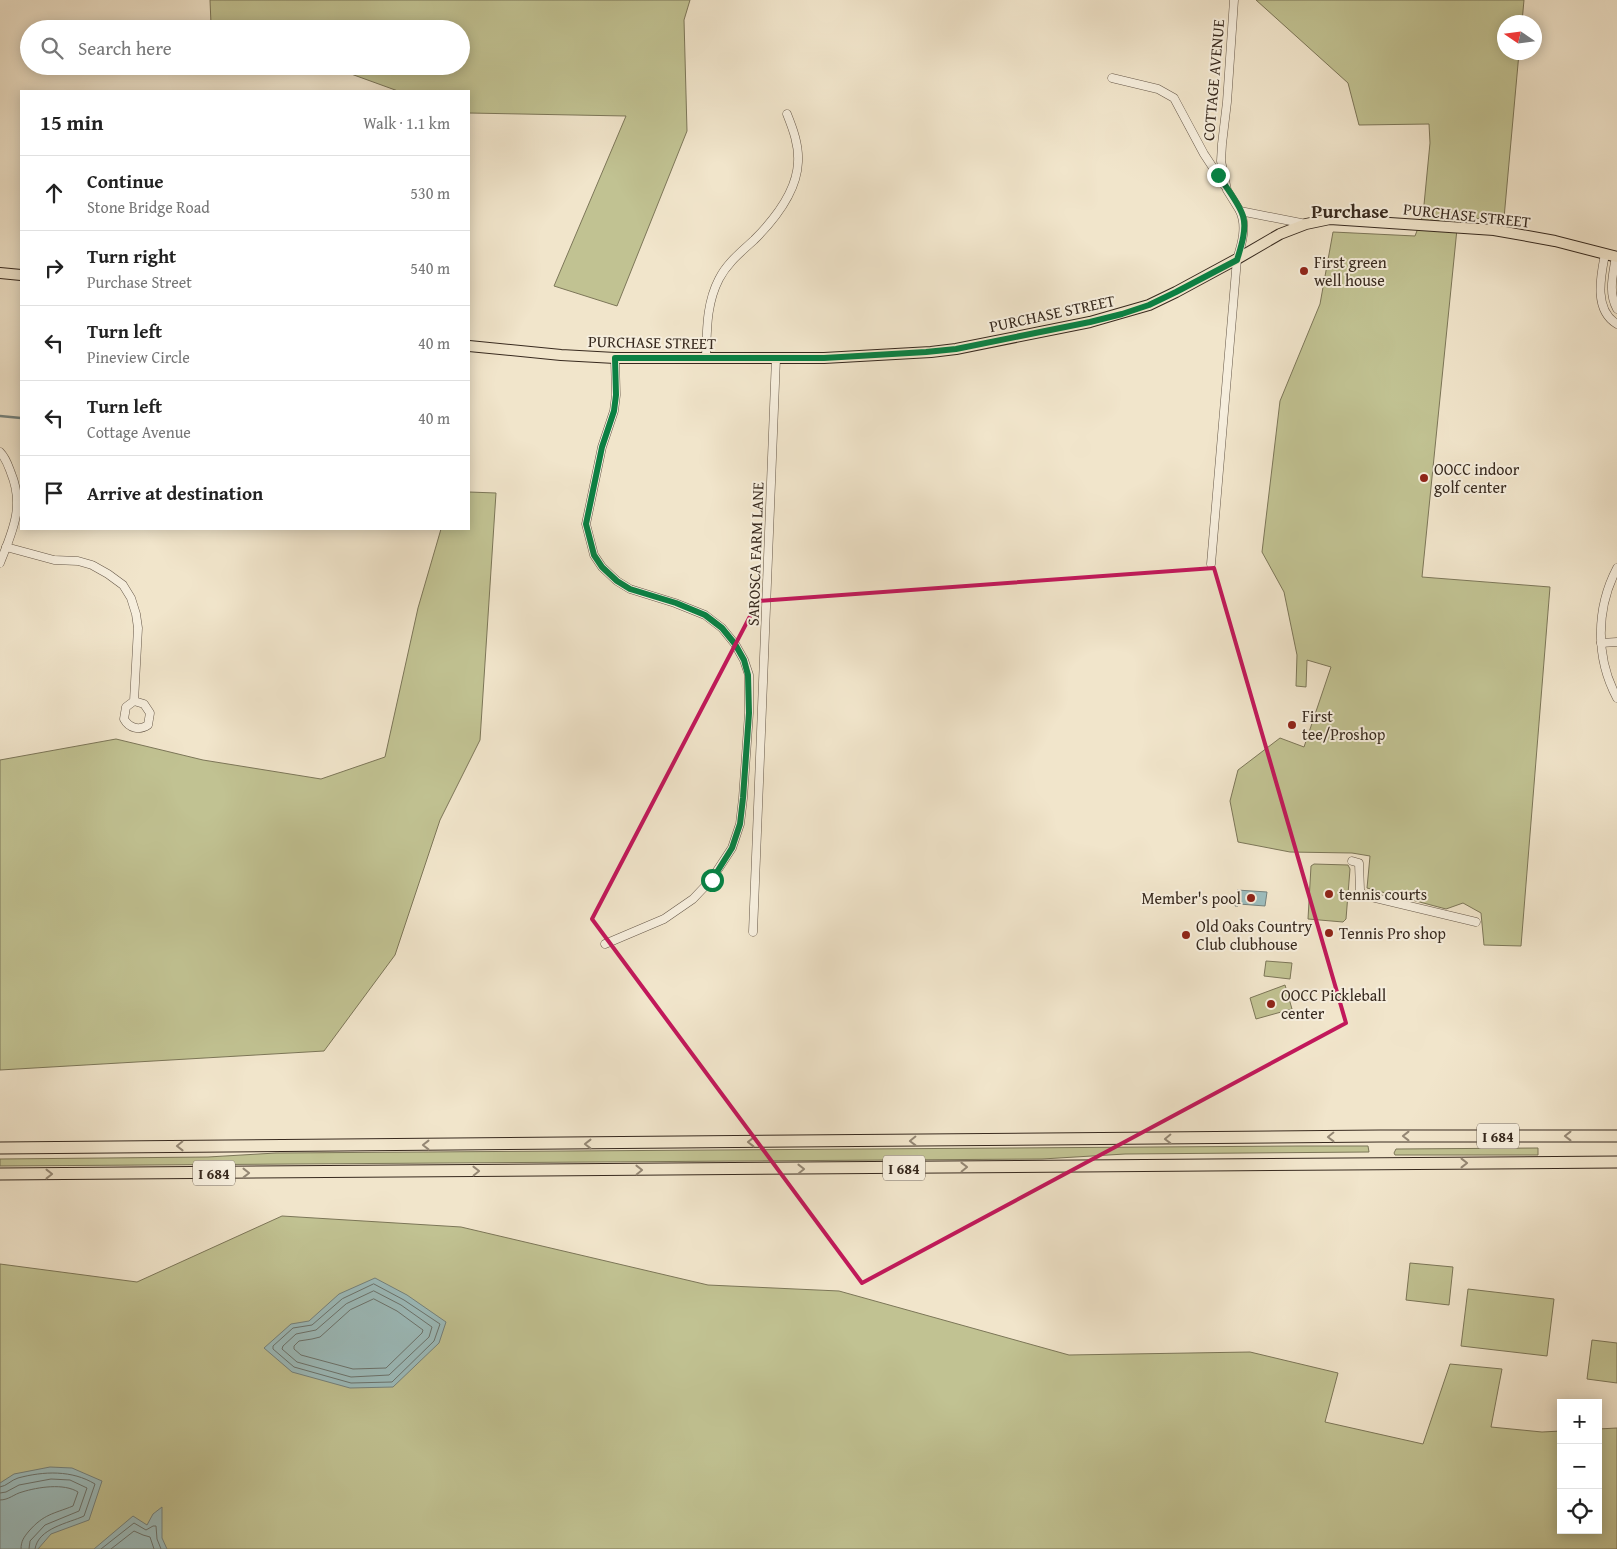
<!DOCTYPE html>
<html lang="en">
<head>
<meta charset="utf-8">
<style>
  :root { --surface:#fff; --page:#f6f6f6; --text:#222; --muted:#767676; --line:#e0e0e0 }
  body { margin:0; font-family:"Gentium Book Plus",serif; background:var(--page); color:var(--text) }
  .controls { position:absolute; right:15px; bottom:15px; display:grid; overflow:hidden; border-radius:0px; box-shadow:0 2px 12px #0003 }
  .controls button { width:45px; height:45px; display:grid; place-items:center; padding:0; border:0; border-bottom:1px solid var(--line); background:var(--surface); color:var(--text); font:25px sans-serif }
  .compass { position:absolute; left:1497px; top:15px; width:45px; height:45px; border-radius:50%; background:var(--surface); box-shadow:0 2px 12px #0003; rotate:283deg }
  .stop { position:absolute; width:15px; height:15px; margin:-11px; border:4px solid #0b8043; border-radius:50%; background:#fff }
  .stop.end { background:#0b8043; border-color:#fff; box-shadow:0 1px 5px #0008 }
  .list { margin:0; padding:0; list-style:none }
  h2 { display:flex; justify-content:space-between; align-items:center; height:65px; margin:0; padding:0 20px; font-size:21px }
  h2 small { font-size:16px; font-weight:400; color:var(--muted) }
  .list li { display:grid; grid-template-columns:32px 1fr auto; gap:15px; align-items:center; box-sizing:border-box; height:75px; padding:0 20px; border-top:1px solid var(--line) }
  .list b { display:block; font-size:19px; white-space:nowrap }
  .list p { margin:0; font-size:16px; white-space:nowrap; color:var(--muted) }
  .list em { font-size:16px; font-style:normal; color:var(--muted) }
  .icon { flex:none; width:28px; height:28px; fill:none; stroke:currentColor; stroke-width:2; stroke-linecap:round; stroke-linejoin:round }
  .map { position:relative; flex:none; width:1617px; height:1549px; overflow:hidden }
  .search { position:absolute; background:var(--surface); box-shadow:0 2px 12px #0003; left:20px; top:20px; width:450px; height:55px; display:flex; align-items:center; gap:12px; box-sizing:border-box; padding:0 18px; border-radius:28px; color:var(--muted); font-size:19px }
  .panel { position:absolute; background:var(--surface); box-shadow:0 2px 12px #0003; left:20px; top:90px; width:450px; height:440px; border-radius:0px }
  .map>svg:first-child { display:block }
</style>
</head>
<body>
<div class="map">
<svg width="1617" height="1549" viewBox="0 0 1617 1549">
  <rect width="100%" height="100%" fill="#f1e5cb"/>
  <filter id="stains"><feTurbulence type="fractalNoise" baseFrequency=".004" numOctaves="4"/><feColorMatrix values="0 0 0 0 .2 0 0 0 0 .09 0 0 0 0 .02 0 0 0 .5 -.17"/></filter>
  <radialGradient id="worn" r=".72"><stop offset=".6" stop-color="#630" stop-opacity="0"/><stop offset="1" stop-color="#630" stop-opacity=".3"/></radialGradient>
  <g fill="#c1c292" stroke="#7c7658">
    <polygon points="210,0 690,0 684,20 687,131 617,306 554,286 626,116 469,113 469,91 398,91 329,66 461,66 461,29 224,29 211,24"/>
    <polygon points="1256,0 1524,0 1522,22 1504,22 1504,52 1519,53 1504,218 1458,219 1422,577 1550,587 1521,946 1484,945 1481,913 1463,903 1446,909 1367,888 1370,856 1352,853 1290,852 1238,842 1230,801 1238,770 1280,738 1304,747 1331,667 1307,660 1306,687 1296,686 1297,655 1284,592 1262,552 1280,401 1320,304 1333,232 1415,236 1423,215 1430,143 1429,124 1359,125 1348,83"/>
    <polygon points="469,492 496,493 480,740 440,820 395,955 324,1051 0,1070 0,760 116,739 203,760 321,779 385,757 418,608 441,529 469,529"/>
    <polygon points="1314,864 1348,865 1350,869 1346,919 1343,922 1308,919 1311,866"/>
    <polygon points="1266,961 1292,963 1290,979 1264,976"/>
    <polygon points="1285,985 1292,1009 1256,1019 1250,998"/>
    <polygon points="1301,1146 1368,1146 1369,1152 1125,1154 1042,1159 0,1166 0,1159 208,1157 276,1153"/>
    <polygon points="1538,1148 1538,1155 1395,1155 1394,1153 1396,1149"/>
    <polygon points="282,1216 461,1227 708,1285 839,1291 1069,1355 1250,1352 1338,1373 1325,1422 1423,1444 1450,1364 1502,1369 1491,1427 1542,1432 1561,1431 1561,1530 1598,1530 1598,1429 1617,1428 1617,1549 0,1549 0,1264 137,1282"/>
    <polygon points="1410,1263 1453,1267 1449,1305 1406,1300"/>
    <polygon points="1468,1289 1554,1299 1547,1356 1461,1346"/>
    <polygon points="1592,1340 1617,1343 1617,1383 1587,1379"/>
  </g>
  <g fill="#9cbdbe" stroke="#74827e">
    <polygon points="1237,890 1267,892 1265,906 1239,904 1238,906 1235,906"/>
    <polygon points="375,1278 407,1295 446,1322 439,1343 393,1387 350,1388 292,1372 264,1348 291,1324 309,1321 339,1294"/>
    <polygon points="50,1467 72,1468 102,1481 89,1520 51,1534 38,1549 0,1549 0,1483 14,1474"/>
    <polygon points="162,1507 162,1538 167,1549 94,1549 133,1516 147,1525 153,1514"/>
  </g>
  <g fill="none" stroke-linecap="round" stroke-linejoin="round">
    <g stroke="#6a736e" stroke-width="1">
      <polygon points="374,1284 404,1300 440,1324 434,1341 392,1382 351,1383 294,1367 273,1349 273,1346 293,1328 312,1325 342,1299"/>
      <polygon points="374,1291 401,1305 432,1327 429,1337 389,1375 351,1377 297,1362 282,1349 283,1346 296,1334 316,1330 346,1304"/>
      <polygon points="374,1299 397,1311 423,1330 422,1333 386,1368 353,1369 301,1355 294,1349 294,1346 299,1341 312,1339 320,1337 350,1310"/>
      <path d="M0,1487C7,1486 11,1480 18,1478C44,1471 72,1470 95,1484L84,1516C69,1523 38,1528 35,1549"/>
      <polyline points="0,1493 6,1492 19,1485 51,1479 70,1480 87,1488 79,1511 45,1525 30,1541 29,1549"/>
      <path d="M0,1500C9,1500 14,1494 22,1492C38,1487 64,1483 78,1492L73,1506C53,1514 44,1514 29,1531C24,1537 21,1541 21,1549"/>
      <polyline points="101,1549 134,1523 146,1530 153,1526 156,1526 157,1539 161,1549"/>
      <polyline points="111,1549 134,1531 143,1535 150,1537 154,1549"/>
    </g>
    <polyline stroke="#74827e" stroke-width="2.5" points="0,416 21,418"/>
    <g stroke="#665849" stroke-width="9">
      <g id="minor">
        <polyline points="1234,0 1227,102 1222,144 1221,161 1227,190 1240,211 1306,224"/>
        <polyline points="1112,78 1158,89 1174,98 1204,154 1225,186"/>
        <path d="M1605,254C1601,275 1593,310 1617,324"/>
        <path d="M1616,256C1613,275 1608,292 1617,309"/>
        <path d="M706,357C707,331 706,304 719,279C727,263 741,252 754,240C774,220 797,191 798,162C799,145 793,129 787,114"/>
        <path d="M0,452C6,458 8,465 11,473C25,507 12,532 0,563"/>
        <path d="M6,547L54,560L78,561L92,565L108,574L123,585L131,598L136,614L138,628L134,701L126,707L124,719C129,728 139,731 148,725L150,713L144,704L134,701"/>
        <path d="M1211,564L1237,259C1242,244 1247,226 1240,211"/>
        <path d="M1617,568C1596,608 1595,657 1617,698"/>
        <polyline points="1601,643 1617,642"/>
        <polyline points="1352,861 1359,863 1360,890 1363,895 1476,922"/>
        <polyline points="753,932 776,358"/>
        <polyline points="605,944 664,919 693,899 711,880 732,848 740,824 743,798 749,713 749,675 744,660 735,644 722,628 705,615 675,603 630,589 617,581 602,567 594,555 586,524 602,447 614,411 616,395 615,358"/>
      </g>
    </g>
    <g stroke="#37291e" stroke-width="12">
      <g id="major">
        <polyline points="0,273 21,275"/>
        <polyline points="469,346 561,355 615,358 824,358 931,352 956,349 1090,322 1149,305 1176,292 1237,259 1280,234 1306,224 1330,219 1494,230 1555,241 1617,257"/>
      </g>
    </g>
    <g stroke="#37291e" stroke-width="13">
      <g id="highway">
        <polyline points="0,1148 1380,1136 1617,1136"/>
        <polyline points="0,1174 1617,1162"/>
      </g>
    </g>
    <use href="#minor" stroke="#f6eedd" stroke-width="8"/>
    <use href="#major" stroke="#f1e5cb" stroke-width="10"/>
    <use href="#highway" stroke="#f1e5cb" stroke-width="11"/>
  </g>
  <defs><path id="oneway-chevron" d="M-2-3.5L2.5 0L-2 3.5" fill="none" stroke-width="1.6" stroke-linecap="round" stroke-linejoin="round" transform="scale(1.25)"/></defs>
  <g stroke="#948774">
    <use href="#oneway-chevron" transform="translate(1406 1136) rotate(180)"/>
    <use href="#oneway-chevron" transform="translate(1568 1136) rotate(180)"/>
    <use href="#oneway-chevron" transform="translate(1331 1137) rotate(179)"/>
    <use href="#oneway-chevron" transform="translate(1168 1139) rotate(179)"/>
    <use href="#oneway-chevron" transform="translate(913 1141) rotate(179)"/>
    <use href="#oneway-chevron" transform="translate(751 1142) rotate(180)"/>
    <use href="#oneway-chevron" transform="translate(588 1144) rotate(180)"/>
    <use href="#oneway-chevron" transform="translate(426 1145) rotate(180)"/>
    <use href="#oneway-chevron" transform="translate(180 1146) rotate(179)"/>
    <use href="#oneway-chevron" transform="translate(1464 1163)"/>
    <use href="#oneway-chevron" transform="translate(964 1167) rotate(-1)"/>
    <use href="#oneway-chevron" transform="translate(801 1169) rotate(-1)"/>
    <use href="#oneway-chevron" transform="translate(639 1170) rotate(-1)"/>
    <use href="#oneway-chevron" transform="translate(476 1171) rotate(-1)"/>
    <use href="#oneway-chevron" transform="translate(246 1173)"/>
    <use href="#oneway-chevron" transform="translate(49 1174)"/>
  </g>
  <g fill="none" stroke-linecap="round" stroke-linejoin="round">
    <path stroke="#0b8043" stroke-width="6" d="M712,880L732,848L740,824L743,798L749,713L748,675L744,660L735,644L722,628L705,615L676,603L630,589L617,581L602,567L594,555L586,524L602,447L614,411L616,395L615,358H824L926,352L956,349L1090,322L1122,314L1149,305L1176,292L1237,260C1241,247 1247,229 1243,216C1239,203 1226,187 1218,175"/>
  </g>
  <path fill="none" stroke="#c2185b" stroke-width="4" stroke-linejoin="round" d="M1214,568L1346,1023L862,1283L592,919L758,601Z"/>
  <g fill="#8f2418" stroke="#f6eedd" stroke-width="2">
    <circle cx="1304" cy="271" r="5"/>
    <circle cx="1424" cy="478" r="5"/>
    <circle cx="1292" cy="725" r="5"/>
    <circle cx="1329" cy="894" r="5"/>
    <circle cx="1251" cy="898" r="5"/>
    <circle cx="1329" cy="933" r="5"/>
    <circle cx="1186" cy="935" r="5"/>
    <circle cx="1271" cy="1004" r="5"/>
  </g>
  <g text-anchor="middle" dominant-baseline="central" stroke-width="4" stroke-linejoin="round" paint-order="stroke">
    <g fill="#f6eedd" stroke="#706457" stroke-width="1">
      <rect x="1477" y="1123.5" width="42" height="25" rx="4"/>
      <rect x="883" y="1155.5" width="42" height="25" rx="4"/>
      <rect x="193" y="1160.5" width="42" height="25" rx="4"/>
    </g>
    <g font-size="15" font-weight="bold" fill="#37291e">
      <text x="1498" y="1136">I 684</text>
      <text x="904" y="1168">I 684</text>
      <text x="214" y="1173">I 684</text>
    </g>
    <g font-size="16" fill="#37291e" stroke="#f6eedd">
      <text transform="translate(1213 80) rotate(-85)">COTTAGE AVENUE</text>
      <text transform="translate(1467 215) rotate(6)">PURCHASE STREET</text>
      <text transform="translate(1052 313) rotate(-12)">PURCHASE STREET</text>
      <text transform="translate(652 342) rotate(1)">PURCHASE STREET</text>
      <text transform="translate(755 554) rotate(-88)">SAROSCA FARM LANE</text>
    </g>
    <g font-size="16" fill="#37291e" stroke="#f6eedd" text-anchor="start">
      <text x="1314" y="262">First green<tspan x="1314" dy="18">well house</tspan></text>
      <text x="1434" y="469">OOCC indoor<tspan x="1434" dy="18">golf center</tspan></text>
      <text x="1302" y="716">First<tspan x="1302" dy="18">tee/Proshop</tspan></text>
      <text x="1339" y="894">tennis courts</text>
      <text x="1241" y="898" text-anchor="end">Member's pool</text>
      <text x="1196" y="926">Old Oaks Country<tspan x="1196" dy="18">Club clubhouse</tspan></text>
      <text x="1339" y="933">Tennis Pro shop</text>
      <text x="1281" y="995">OOCC Pickleball<tspan x="1281" dy="18">center</tspan></text>
    </g>
    <g font-size="19" font-weight="bold" fill="#37291e" stroke="#f6eedd">
      <text x="1350" y="211">Purchase</text>
    </g>
  </g>
  <rect width="100%" height="100%" filter="url(#stains)"/>
  <rect width="100%" height="100%" fill="url(#worn)"/>
</svg>
<div class="controls">
<button>+</button>
<button>−</button>
<button><svg class="icon" aria-label="locate" viewBox="0 0 24 24"><circle cx="12" cy="12" r="6"/><path d="M12 2v4M12 18v4M2 12h4M18 12h4"/></svg></button>
</div>
<svg class="compass" viewBox="-18 -18 36 36"><path d="M0-13l5 13h-10z" fill="#e53935"/><path d="M0 13l5-13h-10z" fill="#767676"/></svg>
<div class="stop" style="left:712px;top:880px"></div>
<div class="stop end" style="left:1218px;top:175px"></div>
<div class="search"><svg class="icon" aria-label="search" viewBox="0 0 24 24"><circle cx="10" cy="10" r="6"/><path d="M15 15l6 6"/></svg>Search here</div>
<section class="panel">
<h2>15 min<small>Walk · 1.1 km</small></h2>
<ul class="list">
<li><svg class="icon" aria-label="ahead" viewBox="0 0 24 24"><path d="M12 20V5M6 11l6-6 6 6"/></svg><div><b>Continue</b><p>Stone Bridge Road</p></div><em>530 m</em></li>
<li><svg class="icon" aria-label="right" viewBox="0 0 24 24"><path d="M7 20v-9h11M14 6l5 5-5 5"/></svg><div><b>Turn right</b><p>Purchase Street</p></div><em>540 m</em></li>
<li><svg class="icon" aria-label="left" viewBox="0 0 24 24"><path d="M17 20v-9H6M10 6l-5 5 5 5"/></svg><div><b>Turn left</b><p>Pineview Circle</p></div><em>40 m</em></li>
<li><svg class="icon" aria-label="left" viewBox="0 0 24 24"><path d="M17 20v-9H6M10 6l-5 5 5 5"/></svg><div><b>Turn left</b><p>Cottage Avenue</p></div><em>40 m</em></li>
<li><svg class="icon" aria-label="arrive" viewBox="0 0 24 24"><path d="M6 21V4h12l-3 4 3 4H6"/></svg><div><b>Arrive at destination</b></div></li>
</ul>
</section>
</div>
</body>
</html>
